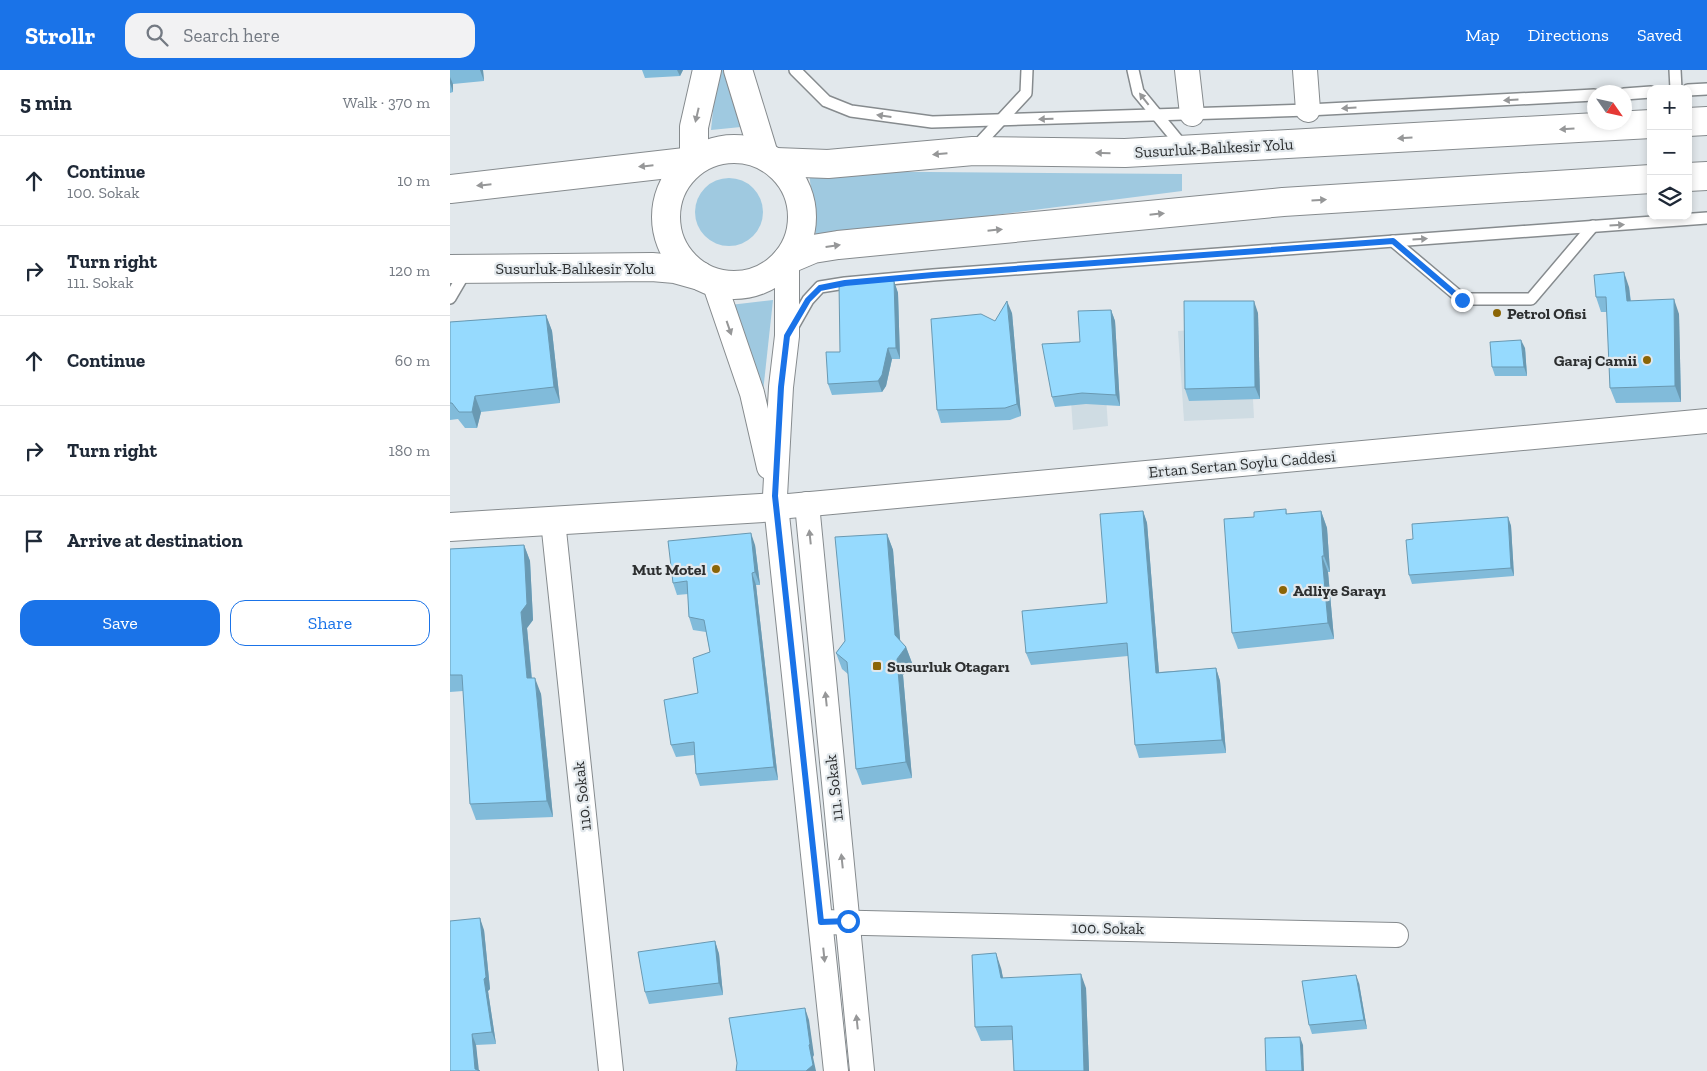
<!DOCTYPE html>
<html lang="en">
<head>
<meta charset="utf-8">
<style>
  :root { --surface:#fff; --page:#f2f2f3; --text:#1f2937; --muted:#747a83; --line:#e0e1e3; --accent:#1a73e8 }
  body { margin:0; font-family:"Zilla Slab",serif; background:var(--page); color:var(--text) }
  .controls { position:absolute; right:15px; top:15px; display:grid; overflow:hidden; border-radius:10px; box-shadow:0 2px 8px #0003 }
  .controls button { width:45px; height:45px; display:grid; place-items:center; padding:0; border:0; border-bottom:1px solid var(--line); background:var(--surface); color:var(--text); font:25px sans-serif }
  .compass { position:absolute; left:1137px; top:15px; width:45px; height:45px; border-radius:50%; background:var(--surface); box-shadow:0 2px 8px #0003; rotate:124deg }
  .stop { position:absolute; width:15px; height:15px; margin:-11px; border:4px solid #1a73e8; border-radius:50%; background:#fff }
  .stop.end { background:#1a73e8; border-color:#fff; box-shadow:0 1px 5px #0008 }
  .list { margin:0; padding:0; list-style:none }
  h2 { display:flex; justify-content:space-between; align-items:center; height:65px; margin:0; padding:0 20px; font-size:21px }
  h2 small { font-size:16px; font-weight:400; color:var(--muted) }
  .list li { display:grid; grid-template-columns:32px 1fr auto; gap:15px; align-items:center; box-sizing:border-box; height:90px; padding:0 20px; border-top:1px solid var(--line) }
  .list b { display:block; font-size:19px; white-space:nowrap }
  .list p { margin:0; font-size:16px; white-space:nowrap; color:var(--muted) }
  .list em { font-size:16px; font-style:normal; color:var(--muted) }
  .actions { display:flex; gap:10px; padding:15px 20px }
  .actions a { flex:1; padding:11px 0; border:1px solid var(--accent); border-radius:15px; text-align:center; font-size:18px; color:var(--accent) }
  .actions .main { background:var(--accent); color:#fff }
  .icon { flex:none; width:28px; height:28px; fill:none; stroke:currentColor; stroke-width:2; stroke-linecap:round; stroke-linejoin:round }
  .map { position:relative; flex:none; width:1257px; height:1001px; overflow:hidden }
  header { display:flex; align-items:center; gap:30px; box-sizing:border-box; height:70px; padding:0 25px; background:var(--accent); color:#fff }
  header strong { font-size:24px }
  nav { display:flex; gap:28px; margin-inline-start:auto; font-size:18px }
  .search { width:350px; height:45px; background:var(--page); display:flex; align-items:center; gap:12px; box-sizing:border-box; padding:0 18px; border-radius:15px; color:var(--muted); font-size:19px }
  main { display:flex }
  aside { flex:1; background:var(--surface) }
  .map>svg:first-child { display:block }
</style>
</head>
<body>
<header>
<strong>Strollr</strong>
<div class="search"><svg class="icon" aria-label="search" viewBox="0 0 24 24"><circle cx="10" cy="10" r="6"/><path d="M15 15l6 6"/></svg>Search here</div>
<nav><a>Map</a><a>Directions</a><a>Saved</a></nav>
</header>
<main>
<aside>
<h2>5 min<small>Walk · 370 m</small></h2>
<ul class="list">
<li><svg class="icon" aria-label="ahead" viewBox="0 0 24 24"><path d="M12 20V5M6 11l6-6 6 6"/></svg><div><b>Continue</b><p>100. Sokak</p></div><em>10 m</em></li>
<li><svg class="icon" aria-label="right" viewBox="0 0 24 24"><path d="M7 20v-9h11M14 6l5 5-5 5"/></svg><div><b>Turn right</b><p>111. Sokak</p></div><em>120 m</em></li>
<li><svg class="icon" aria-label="ahead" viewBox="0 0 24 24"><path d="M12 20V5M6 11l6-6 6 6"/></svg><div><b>Continue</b></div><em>60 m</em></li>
<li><svg class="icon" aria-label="right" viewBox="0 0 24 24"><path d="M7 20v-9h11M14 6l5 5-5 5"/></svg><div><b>Turn right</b></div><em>180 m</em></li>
<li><svg class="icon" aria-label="arrive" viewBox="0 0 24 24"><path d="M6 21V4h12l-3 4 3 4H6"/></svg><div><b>Arrive at destination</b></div></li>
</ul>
<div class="actions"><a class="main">Save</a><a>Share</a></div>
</aside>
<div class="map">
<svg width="1257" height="1001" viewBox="0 0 1257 1001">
  <rect width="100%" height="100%" fill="#e2e8ec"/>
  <g fill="#cfdce3">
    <polygon points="799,256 804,348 734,351 728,261"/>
    <polygon points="652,269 658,356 623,360 617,272"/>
  </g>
  <g fill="#9fc9e0">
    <polygon points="267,0 283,0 291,57 261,60"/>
    <polygon points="359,101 732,104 732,121 366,168"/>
    <circle cx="279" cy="142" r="34"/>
    <polygon points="323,230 312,331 280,235"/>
  </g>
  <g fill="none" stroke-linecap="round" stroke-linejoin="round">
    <g stroke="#868b8e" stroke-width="14">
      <g id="lane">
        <polyline points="345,0 376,31 401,41 482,52 858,40 1144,25"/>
        <polyline points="683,0 688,22 734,78"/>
        <polyline points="1225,0 1226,19"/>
        <polyline points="1238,20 1257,19"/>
        <polyline points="1174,24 1201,22"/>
        <polyline points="525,78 576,23 577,0"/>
        <polyline points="943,171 1012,229 1081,229 1143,156"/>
        <polyline points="0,228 17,199"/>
        <polyline points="342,258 358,230 370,217 395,213 483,205 1257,148"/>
      </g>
    </g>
    <g stroke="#868b8e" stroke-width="26">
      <g id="street">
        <polyline points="737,0 742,44"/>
        <polyline points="855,0 858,40"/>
        <polyline points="337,190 337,266 331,317 325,426 386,1001"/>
        <polyline points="264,212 302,323 319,397"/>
        <polyline points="357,434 412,1001"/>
        <polyline points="328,437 1257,351"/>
        <polyline points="103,451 161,1001"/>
        <polyline points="371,852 946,865"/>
      </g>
    </g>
    <g stroke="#868b8e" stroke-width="30">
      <g id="secondary">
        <polyline points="288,0 314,85"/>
        <polyline points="244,91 244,57 257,0"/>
        <polyline points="0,457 328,437"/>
      </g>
    </g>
    <g stroke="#868b8e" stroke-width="30">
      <g id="highway">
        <polyline points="1238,52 1257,51"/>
        <circle cx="284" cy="147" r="68"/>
        <polyline points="326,92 378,94 523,81 675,83 1201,54"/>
        <polyline points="1238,107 1257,106"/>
        <polyline points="0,119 244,91"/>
        <polyline points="337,190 363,179 388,175 833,132 1201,109"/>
        <polyline points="0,199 202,197 225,199 250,206"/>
      </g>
    </g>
    <use href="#lane" stroke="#fff" stroke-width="11"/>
    <use href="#street" stroke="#fff" stroke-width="24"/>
    <use href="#secondary" stroke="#fff" stroke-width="28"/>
    <use href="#highway" stroke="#fff" stroke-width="28"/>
  </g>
  <g fill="#81bbda">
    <polygon points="0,0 33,0 34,11 3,14 3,22 0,23"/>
    <polygon points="192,0 233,0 230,6 195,8"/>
    <polygon points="444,211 448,223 450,289 442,289 436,316 432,322 382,325 378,314 390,282"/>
    <polygon points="1179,217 1181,231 1229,244 1231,332 1166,333 1160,318 1157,242 1151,242 1146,227"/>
    <polygon points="661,240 665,251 670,336 636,334 605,337 602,327 630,272"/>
    <polygon points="562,243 571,346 560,350 491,353 487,340 545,251"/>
    <polygon points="808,243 810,329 739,331 735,319"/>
    <polygon points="96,245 102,261 110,333 31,342 27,358 15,358 8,349 0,350 0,252"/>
    <polygon points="1075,278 1077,306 1045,306 1042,297"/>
    <polygon points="836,439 837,444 871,441 877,458 880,502 878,502 884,569 788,579 782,563 804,447"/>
    <polygon points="693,441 697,453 709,602 766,598 770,611 776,683 689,688 685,675 678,586 581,595 576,583 657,533"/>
    <polygon points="1058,447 1061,456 1064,506 962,514 959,505"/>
    <polygon points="437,464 443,480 450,571 456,577 462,593 453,605 462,708 412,715 406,699 398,604 392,599 386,583 395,571"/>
    <polygon points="74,475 80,491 83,550 77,558 82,608 91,624 103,747 26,750 20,734 13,621 0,622 0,479"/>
    <polygon points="305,475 310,515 306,515 328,710 250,716 246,704 244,685 226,687 221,675 248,623 260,582 256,562 243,560 239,547 238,524 227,525 223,513"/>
    <polygon points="34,860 40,919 38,921 46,974 26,975 28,1000 0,1001"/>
    <polygon points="265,871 269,884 273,925 199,934 195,922"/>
    <polygon points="551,898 553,908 636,918 639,1001 564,1001 563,970 531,971 525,957"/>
    <polygon points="909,913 917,959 862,964 859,955"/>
  </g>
  <g fill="#6999b2">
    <polygon points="30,0 33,0 34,11"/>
    <polygon points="227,0 233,0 230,6"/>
    <polygon points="0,7 3,14 3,22 0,13"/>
    <polygon points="1174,202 1179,217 1182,246 1177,231"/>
    <polygon points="444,211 448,223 450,289 446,278"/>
    <polygon points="1224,229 1229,244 1231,332 1225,316"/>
    <polygon points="557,231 562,243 571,346 567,334"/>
    <polygon points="804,231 808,243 810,329 805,317"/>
    <polygon points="661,240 665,251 670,336 666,325"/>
    <polygon points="96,245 102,261 110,333 104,317"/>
    <polygon points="1071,270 1075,278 1077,306 1074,297"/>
    <polygon points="438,278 442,289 436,316 432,322 428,311"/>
    <polygon points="25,326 31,342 27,358 22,342"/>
    <polygon points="693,441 697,453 710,615 706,603"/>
    <polygon points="871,441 877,458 880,502 874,486"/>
    <polygon points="1058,447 1061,456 1064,506 1061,498"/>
    <polygon points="301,463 305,475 310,515 305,502"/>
    <polygon points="437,464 443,480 451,581 445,565"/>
    <polygon points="74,475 80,491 83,550 77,558 83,624 77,608 71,542"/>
    <polygon points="872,486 878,502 884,569 878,553"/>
    <polygon points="302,503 306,515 328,710 324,697"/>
    <polygon points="456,577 462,593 453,605 462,708 456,692 447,589"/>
    <polygon points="766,598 770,611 776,683 772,670"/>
    <polygon points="85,608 91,624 103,747 97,731"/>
    <polygon points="30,848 34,860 40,919 38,921 46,974 42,962 34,909"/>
    <polygon points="265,871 269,884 273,925 269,913"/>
    <polygon points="546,883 551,898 556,923 551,908"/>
    <polygon points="631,904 636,918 639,1001 634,1001"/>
    <polygon points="906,905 909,913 917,959 914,950"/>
    <polygon points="355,938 359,950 364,985 363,987 366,1001 356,1001"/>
    <polygon points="22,964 26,975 29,1001 25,999"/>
    <polygon points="850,967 853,975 854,1001 852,1001"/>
  </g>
  <g fill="#96dafe" stroke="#6999b2">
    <polygon points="1174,202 1177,231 1224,229 1225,316 1160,318 1156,227 1146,227 1144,205"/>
    <polygon points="444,211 446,278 438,278 432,305 428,311 378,314 376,282 390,282 389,213"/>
    <polygon points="557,231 567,334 555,338 487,340 481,249 531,244 545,251"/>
    <polygon points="734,231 804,231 805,317 735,319"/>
    <polygon points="661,240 666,325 632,323 602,327 592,274 630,272 628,241"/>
    <polygon points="96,245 104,317 25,326 22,342 9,342 2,333 0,333 0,252"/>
    <polygon points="1071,270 1074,297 1042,297 1040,272"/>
    <polygon points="836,439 836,444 871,441 874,486 872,486 878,553 782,563 774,449 804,447 804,442"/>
    <polygon points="693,441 706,603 766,598 772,670 685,675 677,573 576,583 572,541 657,533 650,444"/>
    <polygon points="1058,447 1061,498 959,505 956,470 963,469 962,454"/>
    <polygon points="301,463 305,502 302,503 324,697 246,704 244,672 221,675 214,630 248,623 243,588 260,582 254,550 239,547 237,511 223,513 218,471"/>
    <polygon points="437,464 445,565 456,577 447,589 456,692 406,699 397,592 386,583 395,571 385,467"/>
    <polygon points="74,475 77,534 71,542 77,608 85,608 97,731 20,734 12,605 0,605 0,479"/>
    <polygon points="30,848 36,907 34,909 42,962 22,964 25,999 30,1001 0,1001 0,851"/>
    <polygon points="265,871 269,913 195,922 188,882"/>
    <polygon points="546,883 551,908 631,904 634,1001 564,1001 562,956 525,957 522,885"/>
    <polygon points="906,905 914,950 859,955 852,911"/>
    <polygon points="355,938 360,974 359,975 363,995 356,1001 286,1001 287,993 279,948"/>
    <polygon points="850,967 852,1001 816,1001 815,968"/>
  </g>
  <defs><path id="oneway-solid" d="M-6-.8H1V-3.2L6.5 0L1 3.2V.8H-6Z" transform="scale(1.25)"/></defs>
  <g fill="#969798">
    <use href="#oneway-solid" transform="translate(694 29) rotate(-128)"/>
    <use href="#oneway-solid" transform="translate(1061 30) rotate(177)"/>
    <use href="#oneway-solid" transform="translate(899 38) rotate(177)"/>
    <use href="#oneway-solid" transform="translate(247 45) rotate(103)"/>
    <use href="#oneway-solid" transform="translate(434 46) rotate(-172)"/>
    <use href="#oneway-solid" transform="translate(596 49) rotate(178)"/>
    <use href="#oneway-solid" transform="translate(1117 59) rotate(177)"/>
    <use href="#oneway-solid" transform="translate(955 68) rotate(177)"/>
    <use href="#oneway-solid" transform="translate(653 83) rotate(-179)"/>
    <use href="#oneway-solid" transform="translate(490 84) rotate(175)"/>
    <use href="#oneway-solid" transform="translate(196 96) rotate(174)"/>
    <use href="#oneway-solid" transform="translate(34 115) rotate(174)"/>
    <use href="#oneway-solid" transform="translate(869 130) rotate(-3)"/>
    <use href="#oneway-solid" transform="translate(707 144) rotate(-6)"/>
    <use href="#oneway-solid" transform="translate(1167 155) rotate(-4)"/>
    <use href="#oneway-solid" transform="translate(545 160) rotate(-6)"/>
    <use href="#oneway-solid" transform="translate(970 169) rotate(-4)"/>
    <use href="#oneway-solid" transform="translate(383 176) rotate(-8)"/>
    <use href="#oneway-solid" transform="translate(279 258) rotate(71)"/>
    <use href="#oneway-solid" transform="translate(360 467) rotate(-96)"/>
    <use href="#oneway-solid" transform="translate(376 629) rotate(-96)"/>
    <use href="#oneway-solid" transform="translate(392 791) rotate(-96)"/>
    <use href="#oneway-solid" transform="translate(374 885) rotate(84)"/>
    <use href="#oneway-solid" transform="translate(407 952) rotate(-96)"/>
  </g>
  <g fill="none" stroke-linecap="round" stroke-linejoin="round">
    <polyline stroke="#1a73e8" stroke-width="6" points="398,851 371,852 325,426 331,317 337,266 358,230 370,218 395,213 483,205 943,171 1012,230"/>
  </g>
  <g fill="#8b6506" stroke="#e2e8ec" stroke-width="2">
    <circle cx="1047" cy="243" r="5"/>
    <circle cx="1197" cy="290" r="5"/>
    <circle cx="266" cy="499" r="5"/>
    <circle cx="833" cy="520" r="5"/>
    <rect x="422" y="591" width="10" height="10" rx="2.5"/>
  </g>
  <g text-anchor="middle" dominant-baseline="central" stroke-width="4.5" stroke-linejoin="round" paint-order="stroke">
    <g font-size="16" fill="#2d2f30" stroke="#e2e8ec">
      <text transform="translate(764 78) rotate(-3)">Susurluk-Balıkesir Yolu</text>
      <text x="125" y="198">Susurluk-Balıkesir Yolu</text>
      <text transform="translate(792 394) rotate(-5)">Ertan Sertan Soylu Caddesi</text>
      <text transform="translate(384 718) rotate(-96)">111. Sokak</text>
      <text transform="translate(132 726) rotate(-96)">110. Sokak</text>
      <text transform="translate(658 858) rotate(1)">100. Sokak</text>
    </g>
    <g font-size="16" font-weight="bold" fill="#2d2f30" stroke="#e2e8ec" text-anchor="start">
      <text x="1057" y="243">Petrol Ofisi</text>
      <text x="1187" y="290" text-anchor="end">Garaj Camii</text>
      <text x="256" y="499" text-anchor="end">Mut Motel</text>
      <text x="843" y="520">Adliye Sarayı</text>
      <text x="437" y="596">Susurluk Otagarı</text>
    </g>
  </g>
</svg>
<div class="controls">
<button>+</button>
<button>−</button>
<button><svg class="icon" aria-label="layers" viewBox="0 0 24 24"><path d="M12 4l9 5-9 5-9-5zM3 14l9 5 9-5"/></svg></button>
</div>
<svg class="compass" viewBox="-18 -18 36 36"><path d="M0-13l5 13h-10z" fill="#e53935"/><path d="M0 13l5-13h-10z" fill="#747a83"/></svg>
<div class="stop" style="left:398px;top:851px"></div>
<div class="stop end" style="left:1012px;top:230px"></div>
</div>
</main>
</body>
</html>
